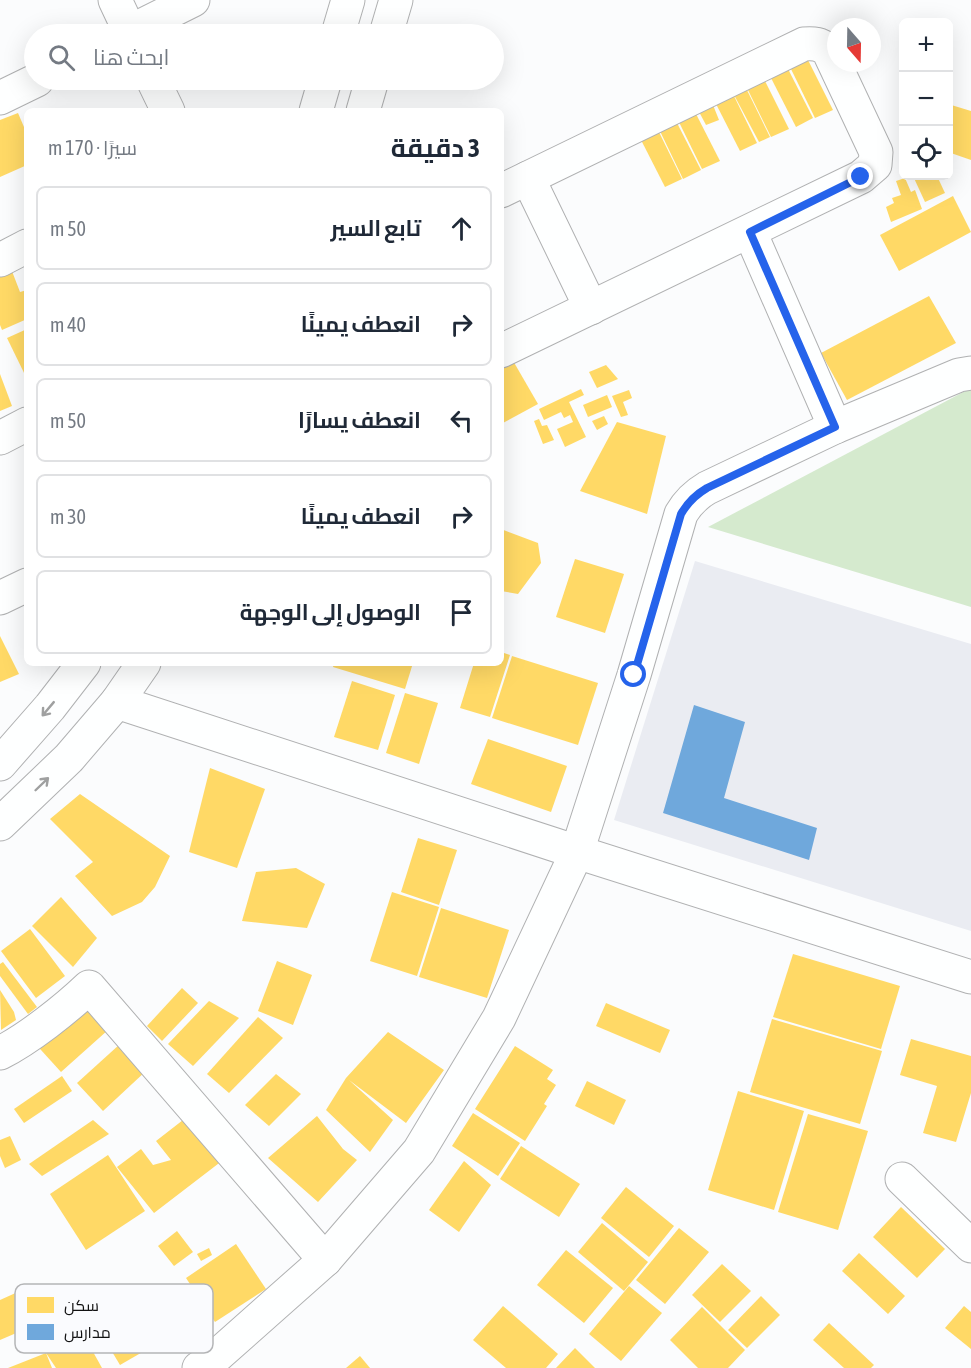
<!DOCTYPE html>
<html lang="ar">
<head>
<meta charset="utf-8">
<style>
  :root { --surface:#fff; --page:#f2f2f3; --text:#1f2937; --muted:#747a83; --line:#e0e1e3 }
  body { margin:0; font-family:"Asap Condensed",Cairo,sans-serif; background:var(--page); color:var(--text); direction:rtl }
  .controls { position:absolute; right:18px; top:18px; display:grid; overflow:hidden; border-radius:9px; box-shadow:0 6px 24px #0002 }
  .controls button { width:54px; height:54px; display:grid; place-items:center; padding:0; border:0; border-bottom:2px solid var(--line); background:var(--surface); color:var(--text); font:30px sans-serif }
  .compass { position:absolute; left:827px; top:18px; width:54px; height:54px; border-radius:50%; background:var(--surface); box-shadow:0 6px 24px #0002; rotate:160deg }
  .stop { position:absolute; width:18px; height:18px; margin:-14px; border:4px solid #2563eb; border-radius:50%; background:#fff }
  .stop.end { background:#2563eb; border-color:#fff; box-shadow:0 2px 6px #0008 }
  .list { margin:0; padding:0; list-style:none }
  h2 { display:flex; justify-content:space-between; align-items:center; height:78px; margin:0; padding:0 24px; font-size:26px }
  h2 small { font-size:20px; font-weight:400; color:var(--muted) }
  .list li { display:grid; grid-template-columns:39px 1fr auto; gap:18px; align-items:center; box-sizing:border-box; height:84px; margin:0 12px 12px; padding:0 12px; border:2px solid var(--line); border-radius:9px }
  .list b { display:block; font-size:22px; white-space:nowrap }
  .list em { font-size:20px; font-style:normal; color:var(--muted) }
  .icon { flex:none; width:33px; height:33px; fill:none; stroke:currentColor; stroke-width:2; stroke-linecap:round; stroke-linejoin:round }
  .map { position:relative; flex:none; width:971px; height:1368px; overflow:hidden; direction:ltr }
  .search { position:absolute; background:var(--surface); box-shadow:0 6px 24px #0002; left:24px; top:24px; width:480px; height:66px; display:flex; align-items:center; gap:15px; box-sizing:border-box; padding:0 21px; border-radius:33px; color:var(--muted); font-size:22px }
  .panel { position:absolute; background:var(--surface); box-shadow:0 6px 24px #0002; left:24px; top:108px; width:480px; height:558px; border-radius:9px; direction:rtl }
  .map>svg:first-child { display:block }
</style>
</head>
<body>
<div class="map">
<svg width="971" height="1368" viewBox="0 0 971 1368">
  <rect width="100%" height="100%" fill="#fbfcfd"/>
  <polygon fill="#eaecf2" points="695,561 971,644 971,931 614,820"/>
  <polygon fill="#d5eace" points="969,389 971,390 971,607 708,527"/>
  <g fill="#ffd966">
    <polygon points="807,58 833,110 815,118 790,67"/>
    <polygon points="787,67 813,118 796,127 770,76"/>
    <polygon points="763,77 789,129 771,137 746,86"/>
    <polygon points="745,86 770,137 759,142 733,93"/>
    <polygon points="732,92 757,143 740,151 714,100"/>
    <polygon points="711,100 719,120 706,125 697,108"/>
    <polygon points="948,104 971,111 971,160 948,152"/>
    <polygon points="694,110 720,161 702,169 677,118"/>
    <polygon points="18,113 27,134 27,165 0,177 0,120"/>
    <polygon points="675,119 701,170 683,179 658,127"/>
    <polygon points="657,128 682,179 665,187 639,136"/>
    <polygon points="913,176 937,176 945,193 925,202"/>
    <polygon points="905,178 911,192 915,190 922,209 891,222 886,207 894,203 892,198 901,195 896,181"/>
    <polygon points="953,196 971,232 899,271 880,235"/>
    <polygon points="10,266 20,292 27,290 27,319 2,330 0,325 0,271"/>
    <polygon points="929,296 956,343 847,400 821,353"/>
    <polygon points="27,329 27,379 7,338"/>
    <polygon points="512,359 538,404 501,424 501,365"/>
    <polygon points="606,365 618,379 597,388 589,372"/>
    <polygon points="0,374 12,406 0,411"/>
    <polygon points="581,389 584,395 569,402 586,437 565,447 557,429 573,422 570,415 564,418 561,412 544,420 539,409"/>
    <polygon points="629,390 632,398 623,402 628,415 621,417 612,396"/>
    <polygon points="607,395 612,407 588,417 583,405"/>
    <polygon points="604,416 608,424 597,430 592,421"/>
    <polygon points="539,419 542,426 547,425 554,440 543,444 534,421"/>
    <polygon points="617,422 666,436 647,514 580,491"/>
    <polygon points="501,529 538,543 541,563 518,594 501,591 501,569 504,553 501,551"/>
    <polygon points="575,559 624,574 605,633 556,617"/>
    <polygon points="0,636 19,674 0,682"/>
    <polygon points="501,652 510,655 490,717 460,708 474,663 501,663"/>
    <polygon points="512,656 598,683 578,745 492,718"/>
    <polygon points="334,663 413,663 405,689 333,667"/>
    <polygon points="352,681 395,695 378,750 334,737"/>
    <polygon points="405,693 438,703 419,764 386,753"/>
    <polygon points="488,739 567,766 551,812 471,784"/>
    <polygon points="210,768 265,789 237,868 189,852"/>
    <polygon points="80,794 170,856 155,887 142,902 112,916 75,876 93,862 50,819"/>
    <polygon points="418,838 457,850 439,905 401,892"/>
    <polygon points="296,868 325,884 307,928 242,921 256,872"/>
    <polygon points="392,892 439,907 417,976 370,961"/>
    <polygon points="61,897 97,938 73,967 32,926"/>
    <polygon points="441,908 509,930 487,998 419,977"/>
    <polygon points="30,929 65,976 36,998 1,951"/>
    <polygon points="793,954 900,986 881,1049 773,1017"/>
    <polygon points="277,961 312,975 293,1025 258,1011"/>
    <polygon points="3,962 37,1007 28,1014 0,976 0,964"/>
    <polygon points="182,988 198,1003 162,1041 147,1026"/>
    <polygon points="0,990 14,1012 16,1020 1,1030"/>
    <polygon points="78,997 108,1030 61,1072 31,1039"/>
    <polygon points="209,1001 239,1018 193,1066 168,1044"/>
    <polygon points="606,1003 670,1030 660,1053 596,1026"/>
    <polygon points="258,1017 283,1038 229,1093 207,1074"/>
    <polygon points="772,1019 882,1051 860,1124 750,1092"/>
    <polygon points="388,1032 444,1070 406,1123 349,1080 393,1120 370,1152 326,1110 346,1078"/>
    <polygon points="911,1039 971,1056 971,1093 956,1142 923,1133 937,1086 900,1075"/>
    <polygon points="120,1044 146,1071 103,1111 77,1083"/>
    <polygon points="515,1046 553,1070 547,1079 556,1085 544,1104 547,1106 525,1141 475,1109"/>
    <polygon points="276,1074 301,1094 269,1126 245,1105"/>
    <polygon points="62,1076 72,1091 24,1123 14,1109"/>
    <polygon points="587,1081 626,1100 614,1125 575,1106"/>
    <polygon points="738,1091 804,1111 774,1210 708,1190"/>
    <polygon points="192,1113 227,1157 154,1213 117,1167 141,1149 153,1165 171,1160 156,1141"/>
    <polygon points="473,1113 520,1143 498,1176 452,1146"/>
    <polygon points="808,1114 868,1131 838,1230 778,1212"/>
    <polygon points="317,1116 343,1149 357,1160 318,1202 268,1158"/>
    <polygon points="93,1120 109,1134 42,1176 29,1164"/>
    <polygon points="10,1136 21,1160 5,1168 0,1156 0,1140"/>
    <polygon points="521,1146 580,1184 559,1217 500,1179"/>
    <polygon points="108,1155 145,1211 86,1250 50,1194"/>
    <polygon points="464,1161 491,1185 459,1232 429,1210"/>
    <polygon points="626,1187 674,1226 649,1257 601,1218"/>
    <polygon points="901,1207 945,1249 917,1278 873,1237"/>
    <polygon points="602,1223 648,1262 624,1291 578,1252"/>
    <polygon points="679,1228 709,1252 665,1304 636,1280"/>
    <polygon points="177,1231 193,1252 174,1266 158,1246"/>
    <polygon points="236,1244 266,1289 215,1322 186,1278"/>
    <polygon points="209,1248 212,1255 201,1261 197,1254"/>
    <polygon points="566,1250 613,1288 584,1323 537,1285"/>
    <polygon points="859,1253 905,1296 888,1314 842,1271"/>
    <polygon points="722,1264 751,1291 720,1322 692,1295"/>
    <polygon points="629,1286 662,1313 621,1361 589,1334"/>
    <polygon points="20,1291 35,1325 0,1340 0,1300"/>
    <polygon points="761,1296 780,1315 747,1348 728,1330"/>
    <polygon points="503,1306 558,1354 546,1368 506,1368 473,1340"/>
    <polygon points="964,1306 971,1312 971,1349 945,1328"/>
    <polygon points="702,1307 745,1350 728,1368 698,1368 670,1340"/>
    <polygon points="123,1309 146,1350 120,1365 96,1325"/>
    <polygon points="829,1323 874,1365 871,1368 844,1368 813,1340"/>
    <polygon points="82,1332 102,1368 56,1368 46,1353"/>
    <polygon points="575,1348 595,1368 556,1368"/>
    <polygon points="46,1353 52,1368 8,1368"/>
    <polygon points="360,1356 370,1368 346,1368"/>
  </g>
  <polygon fill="#6fa8dc" points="694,705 745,722 724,798 817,828 809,860 663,813"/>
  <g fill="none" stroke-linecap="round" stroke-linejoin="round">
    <g stroke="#b0b1b2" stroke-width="35">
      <g id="minor">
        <polyline points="115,0 131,34"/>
        <polyline points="125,34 193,0"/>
        <polyline points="338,34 348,0"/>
        <polyline points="386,34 396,0"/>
        <polyline points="153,80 168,111"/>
        <polyline points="0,98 37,80"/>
        <polyline points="316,111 325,80"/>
        <polyline points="363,111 372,80"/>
        <polyline points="528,178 591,308"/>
        <path d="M501,191L804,44C814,43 820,44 828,50L876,152L875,165L861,177L501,351"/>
        <polyline points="750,232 835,427"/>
        <polyline points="0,260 27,246"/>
        <polyline points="0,438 27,424"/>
        <polyline points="0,598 27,585"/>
        <polyline points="117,702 577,852 971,977"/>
        <polyline points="0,764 50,707 84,663"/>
        <polyline points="0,824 69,758 117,702 144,663"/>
        <path d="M0,1053C28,1039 66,1009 89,987L325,1260"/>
        <polyline points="902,1179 971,1246"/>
        <path d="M199,1368L211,1361L325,1260L419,1151L499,1018L577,852L634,675L681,514C688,502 695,495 707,488L835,427L959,375L971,373"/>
      </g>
    </g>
    <use href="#minor" stroke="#feffff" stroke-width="33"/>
  </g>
  <defs><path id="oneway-shaft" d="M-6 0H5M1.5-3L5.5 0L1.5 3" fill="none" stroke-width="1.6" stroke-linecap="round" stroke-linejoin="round" transform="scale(1.5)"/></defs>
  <g stroke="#9fa0a0">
    <use href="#oneway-shaft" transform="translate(48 709) rotate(130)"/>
    <use href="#oneway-shaft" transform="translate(42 784) rotate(-44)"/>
  </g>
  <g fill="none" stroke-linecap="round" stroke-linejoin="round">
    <path stroke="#2563eb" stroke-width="8" d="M634,675L681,514C688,502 695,495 707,488L835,427L750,232L861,177"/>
  </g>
  <rect x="15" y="1284" width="198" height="69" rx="9" fill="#fafbfe" stroke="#b4b5b7" stroke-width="1.5"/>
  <rect x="27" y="1297" width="27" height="16" fill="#ffd966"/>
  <rect x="27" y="1324" width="27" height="16" fill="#6fa8dc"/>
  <g font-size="16" fill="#111112">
    <text x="64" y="1311">سكن</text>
    <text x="64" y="1338">مدارس</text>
  </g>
</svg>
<div class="controls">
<button>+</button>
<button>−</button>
<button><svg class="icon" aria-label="locate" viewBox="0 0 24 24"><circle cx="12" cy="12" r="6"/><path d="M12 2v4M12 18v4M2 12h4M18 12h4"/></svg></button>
</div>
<svg class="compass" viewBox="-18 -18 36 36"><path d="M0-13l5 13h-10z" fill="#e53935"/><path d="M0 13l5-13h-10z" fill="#747a83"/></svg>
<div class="stop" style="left:634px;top:675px"></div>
<div class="stop end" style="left:861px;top:177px"></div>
<div class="search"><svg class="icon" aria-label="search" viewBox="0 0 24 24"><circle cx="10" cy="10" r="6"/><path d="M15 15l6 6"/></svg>ابحث هنا</div>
<section class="panel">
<h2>3 دقيقة<small>سيرًا · 170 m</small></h2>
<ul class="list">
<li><svg class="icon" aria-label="ahead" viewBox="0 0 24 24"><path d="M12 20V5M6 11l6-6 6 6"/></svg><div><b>تابع السير</b></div><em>50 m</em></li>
<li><svg class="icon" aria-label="right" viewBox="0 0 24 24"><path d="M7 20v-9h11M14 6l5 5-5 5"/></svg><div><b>انعطف يمينًا</b></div><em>40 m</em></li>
<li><svg class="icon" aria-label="left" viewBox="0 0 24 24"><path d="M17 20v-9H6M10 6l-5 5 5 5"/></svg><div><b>انعطف يسارًا</b></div><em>50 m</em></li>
<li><svg class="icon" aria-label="right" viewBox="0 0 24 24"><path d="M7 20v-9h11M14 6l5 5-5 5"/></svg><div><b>انعطف يمينًا</b></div><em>30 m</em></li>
<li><svg class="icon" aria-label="arrive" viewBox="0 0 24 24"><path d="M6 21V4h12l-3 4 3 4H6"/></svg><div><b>الوصول إلى الوجهة</b></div></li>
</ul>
</section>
</div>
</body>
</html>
